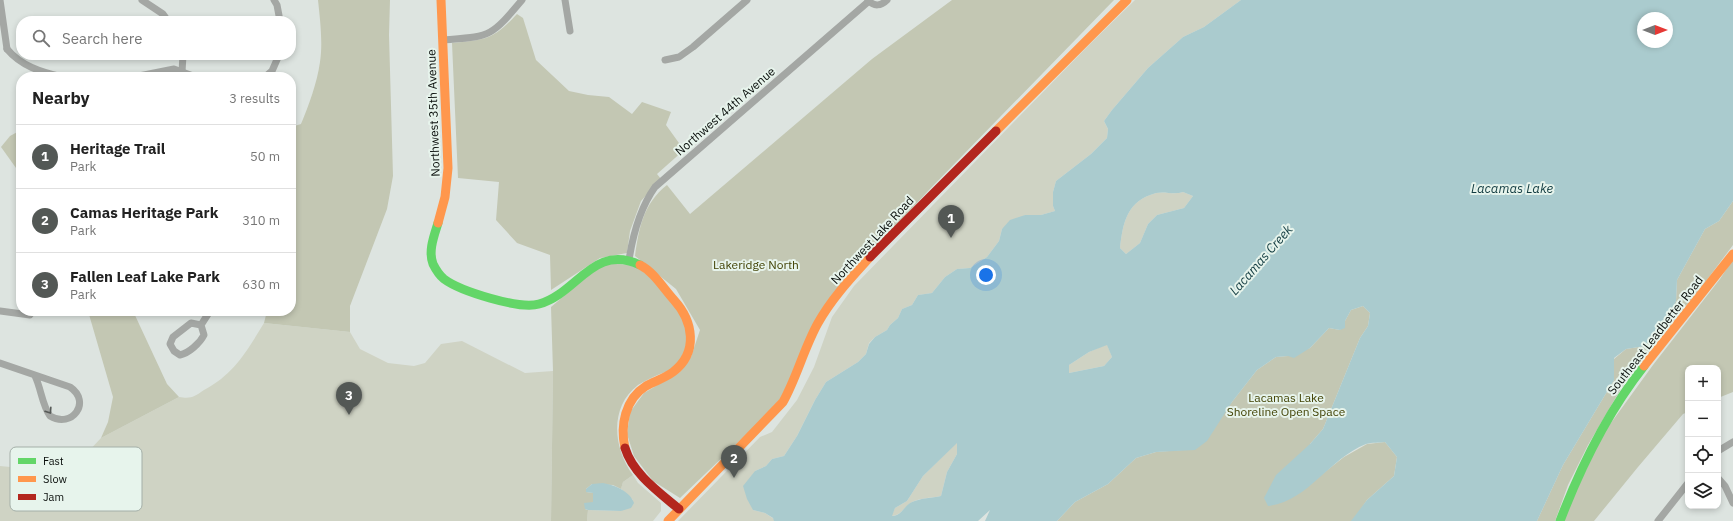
<!DOCTYPE html>
<html lang="en">
<head>
<meta charset="utf-8">
<style>
  :root { --surface:#fff; --page:#f6f6f6; --text:#222; --muted:#767676; --line:#e0e0e0; --accent:#535855 }
  body { margin:0; font-family:"IBM Plex Sans",sans-serif; background:var(--page); color:var(--text) }
  .controls { position:absolute; right:12px; bottom:12px; display:grid; overflow:hidden; border-radius:8px; box-shadow:0 2px 6px #0003 }
  .controls button { width:36px; height:36px; display:grid; place-items:center; padding:0; border:0; border-bottom:1px solid var(--line); background:var(--surface); color:var(--text); font:20px sans-serif }
  .compass { position:absolute; left:1637px; top:12px; width:36px; height:36px; border-radius:50%; background:var(--surface); box-shadow:0 2px 6px #0003; rotate:90deg }
  .you { position:absolute; left:986px; top:275px; width:14px; height:14px; margin:-10px; border:3px solid #fff; border-radius:50%; background:#1a73e8; box-shadow:0 0 0 6px #1a73e833 }
  .badge { display:grid; place-items:center; width:26px; height:26px; border-radius:50%; background:var(--accent); color:#fff; font-size:13px; font-weight:700 }
  .pin { position:absolute; translate:-50% -33px; filter:drop-shadow(0 1px 2px #0008) }
  .pin::after { content:''; position:absolute; top:21px; width:14px; height:12px; background:inherit; clip-path:polygon(0 0,100% 0,50% 100%) }
  .list { margin:0; padding:0; list-style:none }
  h2 { display:flex; justify-content:space-between; align-items:center; height:52px; margin:0; padding:0 16px; font-size:17px }
  h2 small { font-size:13px; font-weight:400; color:var(--muted) }
  .list li { display:grid; grid-template-columns:26px 1fr auto; gap:12px; align-items:center; box-sizing:border-box; height:64px; padding:0 16px; border-top:1px solid var(--line) }
  .list b { display:block; font-size:15px; white-space:nowrap }
  .list p { margin:0; font-size:13px; white-space:nowrap; color:var(--muted) }
  .list em { font-size:13px; font-style:normal; color:var(--muted) }
  .icon { flex:none; width:22px; height:22px; fill:none; stroke:currentColor; stroke-width:2; stroke-linecap:round; stroke-linejoin:round }
  .map { position:relative; flex:none; width:1733px; height:521px; overflow:hidden }
  .search { position:absolute; background:var(--surface); box-shadow:0 2px 6px #0003; left:16px; top:16px; width:280px; height:44px; display:flex; align-items:center; gap:10px; box-sizing:border-box; padding:0 14px; border-radius:16px; color:var(--muted); font-size:15px }
  .panel { position:absolute; background:var(--surface); box-shadow:0 2px 6px #0003; left:16px; top:72px; width:280px; height:244px; border-radius:16px }
  .map>svg:first-child { display:block }
</style>
</head>
<body>
<div class="map">
<svg width="1733" height="521" viewBox="0 0 1733 521">
  <rect width="100%" height="100%" fill="#dde4e0"/>
  <g fill="#cfd3c4">
    <polygon points="1135,0 1241,0 1204,27 1183,37 1148,68 1112,110 1104,121 1108,129 1107,138 1091,154 1056,181 1053,192 1053,206 1055,211 1041,215 1025,215 1002,229 999,241 987,257 970,268 957,269 945,277 932,293 918,295 912,305 902,309 898,318 890,325 887,330 875,337 869,343 866,354 858,362 826,382 815,400 797,436 784,456 772,459 766,466 755,471 753,510 765,513 774,519 774,521 678,521 760,437 772,432 797,400 814,367 832,317 854,286 1088,46"/>
    <path d="M1183,192L1193,196L1184,208L1157,215L1148,224L1140,243L1126,254L1120,248C1123,222 1127,201 1156,193C1165,191 1174,195 1183,192Z"/>
    <path d="M264,323L350,332L360,349L388,363L414,366L425,363L441,344L462,341L525,373L553,371L551,521H0V466L62,472L71,455L86,454L101,438L179,397C191,399 194,397 204,390C234,374 247,351 264,323Z"/>
    <polygon points="1107,344 1112,357 1104,366 1069,373 1069,365 1089,352"/>
    <path d="M957,442V454L947,472L941,496C932,498 916,498 909,504C903,509 900,516 891,516L895,508L907,501L923,476Z"/>
    <polygon points="633,475 638,483 661,503 661,511 653,521 587,521 588,510 621,511 633,500 621,489 623,482"/>
  </g>
  <g fill="#c3c7b3">
    <path d="M318,0H390L389,35L393,176L387,209L350,306V332L264,323L267,311H291V127L301,124C309,105 317,83 320,62C323,43 320,19 318,0Z"/>
    <path d="M952,0H1114L928,191L892,230L864,256L821,312L781,398L753,428L680,498L653,481L634,456L627,434L630,412L644,393L680,372L691,357L700,330L676,289L635,256C639,228 643,204 667,185L690,214L872,59Z"/>
    <path d="M517,14L523,18L536,60L569,91L588,95L609,97L632,114L642,102L671,112L666,125L684,150L657,174L661,179L641,201L630,231L627,253L600,258L551,290L550,255L517,243L496,220L499,182L458,178L452,43C485,40 493,40 517,14Z"/>
    <polygon points="21,130 21,175 1,147 10,136"/>
    <polygon points="1733,201 1733,245 1703,285 1629,375 1588,445 1568,485 1555,521 1537,521 1563,465 1614,380 1614,359 1626,349 1645,346 1676,301 1677,280 1705,229 1719,221"/>
    <polygon points="1733,259 1733,392 1718,398 1718,368 1688,368 1688,412 1683,414 1638,467 1594,521 1562,521 1603,434 1653,365 1720,279"/>
    <path d="M607,264C617,264 629,263 639,269C651,276 676,302 683,315C687,324 690,341 685,350C682,356 678,364 674,368C670,371 664,372 660,374C652,377 645,381 638,385C609,407 613,448 633,475L623,482L621,489L613,485L592,484L586,489V492L594,493L593,502L585,509L588,510L587,521H551L553,371L551,307L598,267Z"/>
    <polygon points="1363,306 1370,313 1368,326 1360,338 1323,429 1310,444 1321,475 1344,457 1367,444 1385,442 1397,457 1394,476 1367,500 1353,521 1057,521 1075,502 1108,484 1136,458 1156,452 1195,449 1257,370 1276,357 1288,356 1310,348 1329,328 1340,330 1351,310"/>
    <polygon points="88,311 133,311 167,384 179,397 101,438 108,422 113,397"/>
  </g>
  <g fill="#aacbce" fill-rule="evenodd">
    <path d="M1241,0H1733V201L1719,221L1705,229L1677,280L1676,301L1670,315L1645,346L1626,349L1614,358V380L1563,465L1537,521H1351L1367,500L1394,476L1397,457L1385,442C1379,443 1372,442 1366,444C1328,459 1309,501 1268,506L1264,498L1276,475L1310,444L1323,429L1360,338L1368,326L1370,313L1363,306L1351,310L1345,321V328L1340,330L1329,328L1310,348L1294,358L1288,356L1276,357L1257,370L1232,402L1207,441L1195,450L1156,452L1136,458L1108,484L1075,502L1057,521H985L990,510L978,521H774L773,518L765,513L753,510L747,499L743,486L755,471L766,466L772,459L784,456L797,436L815,400L826,382L858,362L866,354L869,344L875,337L887,330L890,325L898,318L902,309L912,305L918,295L932,293L945,277L957,269L970,268L987,257L999,241L1002,229L1010,220L1025,215H1041L1055,211L1053,206V192L1056,181L1091,154L1107,138L1108,129L1104,121L1112,110L1148,68L1183,37L1204,27ZM1643,18H1667V42H1643ZM1183,192L1193,196L1184,208L1157,215L1148,224L1140,243L1126,254L1120,248C1123,222 1127,201 1156,193C1165,191 1174,195 1183,192ZM1107,345L1112,357L1104,366L1069,373V365L1089,352ZM957,443V454L947,472L941,496C932,498 921,498 912,502C904,505 902,516 892,516L895,508L907,501L923,476Z"/>
    <path d="M603,483C614,485 630,491 634,503L631,508L621,511L588,510L585,509L584,503L593,502V493L586,492V489L592,484Z"/>
  </g>
  <g fill="none" stroke-linecap="round" stroke-linejoin="round">
    <g stroke="#a4a7a4" stroke-width="7">
      <polyline points="0,0 7,49"/>
      <polyline points="142,0 163,14 168,21"/>
      <polyline points="274,0 277,5 280,21"/>
      <polyline points="565,0 570,31"/>
      <path d="M868,0C874,7 881,6 887,0"/>
      <path d="M443,40C491,36 490,38 522,0"/>
      <path d="M7,49C21,66 41,72 62,77"/>
      <polyline points="665,60 679,57 693,47 747,0"/>
      <polyline points="182,72 183,55"/>
      <polyline points="134,77 174,69 196,77"/>
      <polyline points="265,77 272,71 279,55"/>
      <path d="M629,260C633,234 640,208 655,187L869,1"/>
      <polyline points="0,311 30,315 32,311"/>
      <path d="M201,325L191,323L173,337L170,344L174,351L180,355C189,353 200,343 204,335L201,325L210,311"/>
      <path d="M0,363L70,387C92,402 72,429 50,416C42,405 41,388 35,376"/>
      <polyline points="1718,451 1733,442"/>
      <polyline points="1718,478 1725,486 1733,503"/>
      <polyline points="1658,521 1688,483"/>
    </g>
    <g stroke="#63d668" stroke-width="9">
      <path d="M438,223C434,236 428,251 433,264C436,270 439,275 444,279C460,291 520,310 539,304C578,293 593,243 640,265"/>
      <path d="M1560,521C1581,466 1607,413 1644,366"/>
    </g>
    <g stroke="#ff974d" stroke-width="9">
      <polyline points="996,131 1127,0"/>
      <polyline points="438,223 445,197 448,168 441,0"/>
      <polyline points="1644,366 1733,254"/>
      <path d="M625,448C620,426 625,399 646,386C655,381 665,378 673,372C699,352 693,321 674,300C663,288 654,272 640,265"/>
      <path d="M668,521L783,402C797,377 804,348 818,323C832,298 851,278 870,257"/>
    </g>
    <g stroke="#b3261e" stroke-width="9">
      <polyline points="870,257 996,131"/>
      <path d="M625,448C633,474 659,492 679,509"/>
    </g>
  </g>
  <defs><path id="oneway-chevron" d="M-2-3.5L2.5 0L-2 3.5" fill="none" stroke-width="1.6" stroke-linecap="round" stroke-linejoin="round"/></defs>
  <use stroke="#565a57" href="#oneway-chevron" transform="translate(49 411) rotate(57)"/>
  <g text-anchor="middle" dominant-baseline="central" stroke-width="4" stroke-linejoin="round" paint-order="stroke">
    <g font-size="12" fill="#080d0a" stroke="#e7f4ec">
      <text transform="translate(725 111) rotate(-41)">Northwest 44th Avenue</text>
      <text transform="translate(433 113) rotate(-92)">Northwest 35th Avenue</text>
      <text transform="translate(872 240) rotate(-47)">Northwest Lake Road</text>
      <text transform="translate(1655 335) rotate(-52)">Southeast Leadbetter Road</text>
    </g>
    <g font-size="12" fill="#424305" stroke="#e7f4ec">
      <text x="756" y="264">Lakeridge North</text>
      <text x="1286" y="397">Lacamas Lake<tspan x="1286" dy="14">Shoreline Open Space</tspan></text>
    </g>
    <g font-size="13" font-style="italic" fill="#123c41" stroke="#e7f4ec">
      <text x="1512" y="188">Lacamas Lake</text>
      <text transform="translate(1261 260) rotate(-49)">Lacamas Creek</text>
    </g>
  </g>
  <rect x="10" y="447" width="132" height="64" rx="6" fill="#e7f4ec" stroke="#a4afa8" stroke-width="1"/>
  <rect x="18" y="458" width="18" height="6" fill="#63d668"/>
  <rect x="18" y="476" width="18" height="6" fill="#ff974d"/>
  <rect x="18" y="494" width="18" height="6" fill="#b3261e"/>
  <g font-size="11" fill="#080d0a">
    <text x="43" y="465">Fast</text>
    <text x="43" y="483">Slow</text>
    <text x="43" y="501">Jam</text>
  </g>
</svg>
<div class="controls">
<button>+</button>
<button>−</button>
<button><svg class="icon" aria-label="locate" viewBox="0 0 24 24"><circle cx="12" cy="12" r="6"/><path d="M12 2v4M12 18v4M2 12h4M18 12h4"/></svg></button>
<button><svg class="icon" aria-label="layers" viewBox="0 0 24 24"><path d="M12 4l9 5-9 5-9-5zM3 14l9 5 9-5"/></svg></button>
</div>
<svg class="compass" viewBox="-18 -18 36 36"><path d="M0-13l5 13h-10z" fill="#e53935"/><path d="M0 13l5-13h-10z" fill="#767676"/></svg>
<div class="you"></div>
<div class="pin badge" style="left:951px;top:238px">1</div>
<div class="pin badge" style="left:734px;top:478px">2</div>
<div class="pin badge" style="left:349px;top:415px">3</div>
<div class="search"><svg class="icon" aria-label="search" viewBox="0 0 24 24"><circle cx="10" cy="10" r="6"/><path d="M15 15l6 6"/></svg>Search here</div>
<section class="panel">
<h2>Nearby<small>3 results</small></h2>
<ul class="list">
<li><span class="badge">1</span><div><b>Heritage Trail</b><p>Park</p></div><em>50 m</em></li>
<li><span class="badge">2</span><div><b>Camas Heritage Park</b><p>Park</p></div><em>310 m</em></li>
<li><span class="badge">3</span><div><b>Fallen Leaf Lake Park</b><p>Park</p></div><em>630 m</em></li>
</ul>
</section>
</div>
</body>
</html>
